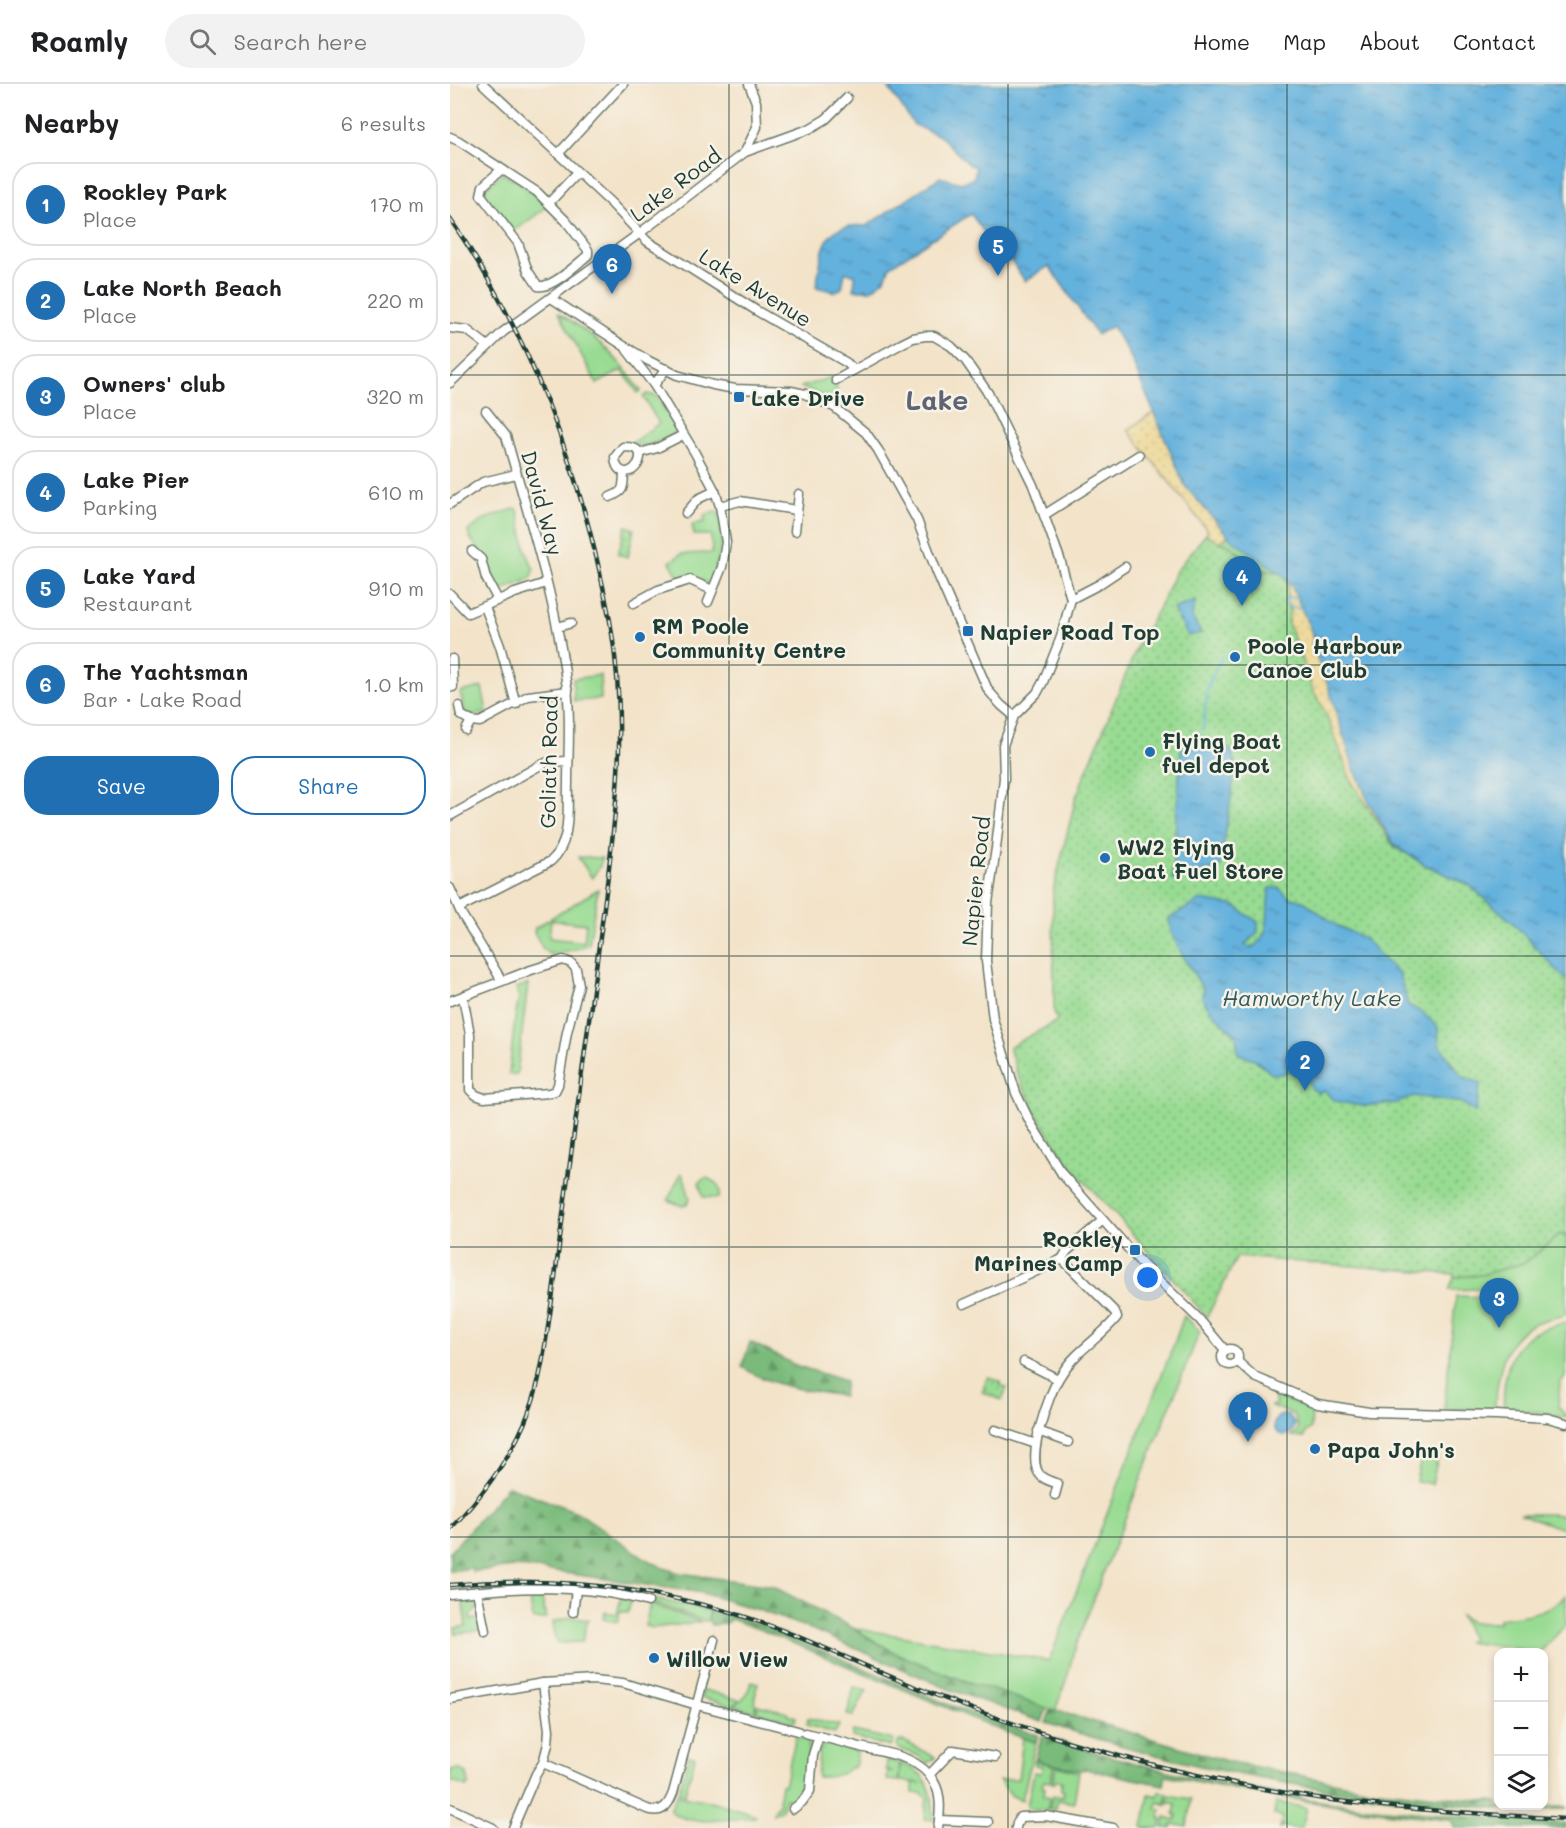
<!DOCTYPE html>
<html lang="en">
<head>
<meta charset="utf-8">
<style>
  :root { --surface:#fff; --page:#f2f2f2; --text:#202124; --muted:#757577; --line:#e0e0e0; --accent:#1f6fb2 }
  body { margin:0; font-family:Mali,sans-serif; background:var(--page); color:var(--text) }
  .controls { position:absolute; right:18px; bottom:18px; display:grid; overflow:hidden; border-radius:12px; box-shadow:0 3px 9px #0003 }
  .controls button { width:54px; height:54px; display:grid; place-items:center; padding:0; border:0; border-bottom:2px solid var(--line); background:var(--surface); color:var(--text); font:30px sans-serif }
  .you { position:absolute; left:698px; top:1194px; width:21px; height:21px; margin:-15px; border:4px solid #fff; border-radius:50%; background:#1a73e8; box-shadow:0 0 0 9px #1a73e833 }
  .badge { display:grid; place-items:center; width:39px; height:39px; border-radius:50%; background:var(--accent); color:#fff; font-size:20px; font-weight:700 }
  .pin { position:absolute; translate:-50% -50px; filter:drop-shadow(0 2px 3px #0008) }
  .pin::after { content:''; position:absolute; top:32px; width:21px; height:18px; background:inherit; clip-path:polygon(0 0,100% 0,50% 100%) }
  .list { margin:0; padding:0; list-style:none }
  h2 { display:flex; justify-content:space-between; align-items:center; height:78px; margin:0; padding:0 24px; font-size:26px }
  h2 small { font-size:20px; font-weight:400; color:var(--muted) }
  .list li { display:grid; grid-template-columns:39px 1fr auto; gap:18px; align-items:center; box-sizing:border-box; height:84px; margin:0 12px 12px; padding:0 12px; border:2px solid var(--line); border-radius:24px }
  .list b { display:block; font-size:22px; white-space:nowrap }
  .list p { margin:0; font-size:20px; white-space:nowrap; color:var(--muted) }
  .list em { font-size:20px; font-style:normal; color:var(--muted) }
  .actions { display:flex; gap:12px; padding:18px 24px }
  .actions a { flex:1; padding:14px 0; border:2px solid var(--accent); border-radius:24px; text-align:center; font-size:21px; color:var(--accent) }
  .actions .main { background:var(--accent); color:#fff }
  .icon { flex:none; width:33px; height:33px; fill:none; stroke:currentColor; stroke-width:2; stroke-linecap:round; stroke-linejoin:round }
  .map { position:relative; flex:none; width:1116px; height:1744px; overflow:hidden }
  header { display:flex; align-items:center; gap:36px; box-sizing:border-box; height:84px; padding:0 30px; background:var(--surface); border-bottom:2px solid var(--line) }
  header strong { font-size:28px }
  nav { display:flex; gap:33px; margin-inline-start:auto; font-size:21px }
  .search { width:420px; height:54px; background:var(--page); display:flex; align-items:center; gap:15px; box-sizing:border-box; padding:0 21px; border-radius:33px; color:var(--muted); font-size:22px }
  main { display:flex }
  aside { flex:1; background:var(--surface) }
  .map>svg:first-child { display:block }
</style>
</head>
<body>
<header>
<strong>Roamly</strong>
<div class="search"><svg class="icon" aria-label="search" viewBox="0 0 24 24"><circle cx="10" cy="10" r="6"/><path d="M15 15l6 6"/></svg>Search here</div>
<nav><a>Home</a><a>Map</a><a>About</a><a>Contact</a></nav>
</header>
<main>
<aside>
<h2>Nearby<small>6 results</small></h2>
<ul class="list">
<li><span class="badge">1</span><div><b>Rockley Park</b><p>Place</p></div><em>170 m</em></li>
<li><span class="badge">2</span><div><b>Lake North Beach</b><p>Place</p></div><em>220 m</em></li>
<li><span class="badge">3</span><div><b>Owners' club</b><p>Place</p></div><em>320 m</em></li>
<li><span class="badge">4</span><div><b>Lake Pier</b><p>Parking</p></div><em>610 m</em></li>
<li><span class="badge">5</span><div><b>Lake Yard</b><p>Restaurant</p></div><em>910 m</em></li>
<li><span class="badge">6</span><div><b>The Yachtsman</b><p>Bar · Lake Road</p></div><em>1.0 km</em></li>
</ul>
<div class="actions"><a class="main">Save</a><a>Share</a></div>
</aside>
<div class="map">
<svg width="1116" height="1744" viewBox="0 0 1116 1744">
  <defs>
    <pattern id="forest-firs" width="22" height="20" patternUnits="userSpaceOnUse" patternTransform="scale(1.5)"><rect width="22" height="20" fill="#7abb7c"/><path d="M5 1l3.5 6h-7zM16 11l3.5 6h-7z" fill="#639966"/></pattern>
    <pattern id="wetland-marsh" width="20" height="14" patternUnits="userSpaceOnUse" patternTransform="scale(1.5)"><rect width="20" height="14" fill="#98db92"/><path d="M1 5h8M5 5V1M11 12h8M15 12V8" fill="none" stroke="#7bb378"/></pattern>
    <pattern id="sand-dots" width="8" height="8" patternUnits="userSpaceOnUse" patternTransform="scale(1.5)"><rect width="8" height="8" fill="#eeda9e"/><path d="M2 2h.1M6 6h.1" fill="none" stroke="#ccbc89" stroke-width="1.8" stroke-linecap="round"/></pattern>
    <pattern id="park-dots" width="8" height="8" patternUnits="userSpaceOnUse" patternTransform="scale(1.5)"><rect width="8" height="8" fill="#98db92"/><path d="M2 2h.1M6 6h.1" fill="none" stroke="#7bb378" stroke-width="1.8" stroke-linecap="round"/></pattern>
    <pattern id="water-ripples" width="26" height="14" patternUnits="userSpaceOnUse" patternTransform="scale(1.5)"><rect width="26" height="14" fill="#63b1dd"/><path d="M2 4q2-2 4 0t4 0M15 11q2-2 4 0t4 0" fill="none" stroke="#5191b4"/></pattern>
  </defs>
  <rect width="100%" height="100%" fill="#f7f3e8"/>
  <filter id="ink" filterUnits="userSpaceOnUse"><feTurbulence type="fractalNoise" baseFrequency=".0167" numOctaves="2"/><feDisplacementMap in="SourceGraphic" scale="12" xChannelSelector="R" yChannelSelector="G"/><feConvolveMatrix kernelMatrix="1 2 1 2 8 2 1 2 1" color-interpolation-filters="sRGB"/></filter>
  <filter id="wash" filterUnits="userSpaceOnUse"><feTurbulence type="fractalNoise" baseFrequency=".008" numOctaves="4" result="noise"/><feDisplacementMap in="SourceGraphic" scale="24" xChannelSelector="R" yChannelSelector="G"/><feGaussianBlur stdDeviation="1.35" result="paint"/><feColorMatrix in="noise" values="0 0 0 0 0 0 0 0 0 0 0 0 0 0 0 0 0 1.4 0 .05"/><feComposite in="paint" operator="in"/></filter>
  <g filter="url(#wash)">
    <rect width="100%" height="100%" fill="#f3e3c9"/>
    <g fill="#98db92" stroke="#5c8c63" stroke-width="1.5" fill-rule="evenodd">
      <polygon points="52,90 65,95 98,122 62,149 35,114 35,105"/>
      <path d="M109,229C146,252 166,271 191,307L188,309L172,286L147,300Z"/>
      <polygon points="382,293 387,305 385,318 351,303"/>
      <path d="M197,310L207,312L228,347C213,358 197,364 179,361L209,339L193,313Z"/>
      <path d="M66,424L68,426L76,466L84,486L82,493L76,497L51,506C39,498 41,483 34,471C29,463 19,458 18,447L35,435Z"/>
      <path d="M268,427C277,456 269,472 261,499L257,500L240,492L229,494L220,478L231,470L262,469L261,451H244L242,440L255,438L254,431Z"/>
      <polygon points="150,591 151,615 124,617 123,595"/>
      <polygon points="32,603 37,628 24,632 16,631 10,608"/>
      <polygon points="128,773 152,774 150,782 142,794"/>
      <path d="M148,805L139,860C134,864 106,870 99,870L93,865L84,848L85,844ZM101,836L136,840L134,858L99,854Z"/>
      <polygon points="78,900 67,990 59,990 65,933 69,914 66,904"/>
      <polygon points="231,1089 234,1093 240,1115 237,1120 232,1122 218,1116"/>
      <polygon points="257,1094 267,1099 270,1107 269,1114 253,1113 249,1099 253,1095"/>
      <path d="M1110,1150L1116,1153V1231C1107,1233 1097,1235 1088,1238C1050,1253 1049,1291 1044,1326L994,1325L1006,1212L1034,1213L1029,1205L999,1206L1004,1193L1031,1191L1076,1178Z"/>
      <polygon points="734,1232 750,1247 655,1485 623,1570 617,1594 605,1627 498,1591 445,1569 403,1544 599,1577 724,1260"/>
      <path d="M1116,1238V1285L1115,1293L1110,1299L1108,1322L1114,1330H1116V1334C1095,1328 1075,1326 1054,1326C1052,1299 1057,1263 1084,1249C1094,1244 1106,1241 1116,1238Z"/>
      <polygon points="824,1311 862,1326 861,1344 855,1349 854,1354 841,1352 848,1346 845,1331 821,1322 826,1320"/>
      <polygon points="972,1370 988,1373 982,1400 966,1397"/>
      <polygon points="1070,1430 1101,1430 1116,1432 1116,1446"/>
      <polygon points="79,1509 91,1510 96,1534 83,1536"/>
      <polygon points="24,1511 27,1526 20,1531 21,1536 26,1535 29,1537 32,1546 6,1550 5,1544 16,1542 12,1513 0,1515 0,1513"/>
      <path d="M1116,1511V1541L1090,1568H1077V1567L1054,1562L1052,1563L1017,1558L1021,1554L1010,1531L1022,1539H1048L1049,1535C1073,1531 1099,1530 1116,1511Z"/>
      <polygon points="171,1514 181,1516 178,1529 170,1527 168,1538 153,1535 155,1528 167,1530"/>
      <polygon points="201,1514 259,1527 261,1536 255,1537 201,1518"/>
      <polygon points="200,1520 251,1538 202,1544 195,1542"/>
      <polygon points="120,1533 138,1536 132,1558 106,1559 103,1538"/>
      <polygon points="302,1597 308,1599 306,1605 305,1628 285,1622 296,1611"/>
      <polygon points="404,1603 417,1606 403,1632 397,1631"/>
      <polygon points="255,1606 289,1616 282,1622 252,1614 252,1608"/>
      <polygon points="307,1621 338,1628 338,1631 346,1633 345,1637 342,1638 307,1628"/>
      <polygon points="358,1634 389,1641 385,1649 357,1641"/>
      <polygon points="403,1647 444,1656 441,1663 402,1653"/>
      <polygon points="346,1653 355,1655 359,1659 354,1706 343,1717 335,1714 332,1725 323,1730 325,1724 329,1720 328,1717 331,1701 334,1701"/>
      <polygon points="573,1654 586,1658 572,1716 562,1712 549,1696 568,1695"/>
      <polygon points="449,1657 454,1657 486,1674 477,1679 467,1671 449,1665 447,1661"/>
      <path d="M378,1660L407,1668L406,1680L403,1684L401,1683C392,1691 379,1694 367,1693L369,1670L372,1662Z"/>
      <polygon points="239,1672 245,1673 235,1710 228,1709"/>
      <path d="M437,1676L450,1679L449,1688L451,1680C479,1687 484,1710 483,1736L475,1735L477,1713L474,1712L472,1709H463V1699H471L449,1697L450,1688L448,1697L437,1696L438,1687H443L436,1686Z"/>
      <polygon points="585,1677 604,1681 600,1698 594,1697 592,1702 595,1703 594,1711 600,1713 597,1726 582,1726 577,1722 584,1688 591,1689 593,1683 585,1681"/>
      <polygon points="606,1682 629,1688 624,1719 608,1716 606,1724 599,1725 603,1711 613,1713 614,1707 611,1706 612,1697 606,1696 605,1699 602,1699"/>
      <polygon points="9,1685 17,1690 19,1700 17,1703 0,1697 0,1686"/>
      <polygon points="709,1707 717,1709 715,1720 708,1718 706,1725 711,1726 709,1734 712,1735 710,1744 693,1744 699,1710 708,1712"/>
      <path d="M227,1711L264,1718L306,1731L305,1733C284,1734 235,1744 220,1726Z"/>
      <polygon points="719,1711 741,1715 737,1743 722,1740 721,1744 713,1744 715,1733 726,1736 727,1731 724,1730 726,1720 719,1718 717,1720"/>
      <polygon points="826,1718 857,1724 852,1744 840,1744 833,1742 830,1744 833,1733 824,1731"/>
    </g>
    <g fill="url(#forest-firs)" stroke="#4c7c58" stroke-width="1.5">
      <path d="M300,1258L345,1281L395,1297L393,1312C358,1307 322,1303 292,1283Z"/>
      <polygon points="58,1402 127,1428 198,1476 214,1484 230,1489 322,1502 403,1544 445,1569 498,1591 597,1624 592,1638 501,1606 361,1545 308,1526 252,1509 80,1484 63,1483 22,1488 22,1484 0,1487 0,1468 55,1406 54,1404"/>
      <polygon points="261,1526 312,1541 500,1621 555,1641 588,1651 586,1658 553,1647 311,1546 281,1535 275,1540 261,1541 258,1534"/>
      <path d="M601,1625L777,1677L919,1705L1048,1718V1722L1116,1723V1725C1065,1728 1012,1721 961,1716C910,1710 859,1704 808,1694C736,1681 666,1661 596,1639Z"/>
      <path d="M592,1652C683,1681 777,1703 871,1717C952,1729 1034,1733 1116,1740V1744H1004L1002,1737L999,1735C904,1726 810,1712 716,1691L714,1701L636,1685L630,1686L585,1677Z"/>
    </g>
    <polygon fill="url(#wetland-marsh)" stroke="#5c8c63" stroke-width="1.5" points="785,448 833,490 806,485 780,462 769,458"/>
    <g fill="url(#sand-dots)" stroke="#868c69" stroke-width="1.5">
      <polygon points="710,324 785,448 769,458 756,450 758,447 678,346"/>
      <polygon points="833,490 847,491 984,781 945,764 902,699 876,630 862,604 838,539 840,525 836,517 838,501"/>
    </g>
    <g fill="url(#park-dots)" stroke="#5c8c63" stroke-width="1.5">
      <polygon points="176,442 184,445 178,473 168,470"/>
      <polygon points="756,450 769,458 780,462 806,485 833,490 838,501 836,517 840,525 838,539 862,604 876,630 902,699 945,764 1019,801 1063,839 1116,893 1116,1153 1110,1150 1076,1178 1031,1191 1004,1193 1004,1190 787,1173 757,1233 664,1129 621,1083 590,1036 568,993 559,963 607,937 604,927 603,807 626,713 689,558 708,525 726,487"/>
      <polygon points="539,1293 551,1298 550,1301 557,1304 552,1316 532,1308 536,1297"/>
    </g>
    <g fill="url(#water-ripples)" stroke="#417788" stroke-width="1.5">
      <path d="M436,0H1116V896L1063,839L1019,801L973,780L945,762L919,719L903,682L875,592L863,566L862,549L843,505L836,493L781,455L735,402L679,270L662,242L647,251L599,182L575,197L547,156L541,158L521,130L440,182L435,195L421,206H404L405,190L395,189L392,204L385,208L366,203C373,169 370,137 416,142L490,93L511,99L524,94L526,83L520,81L490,52L464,41Z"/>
      <polygon points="745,517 742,533 751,549 738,552 723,525"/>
      <polygon points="744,650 775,661 781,667 786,681 770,784 722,795 731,665"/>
      <path d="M820,804H829L839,813L855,818L886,841L913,854L922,862L934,876L949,889L958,921L973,929L988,943L989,960L998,974L1013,993L1031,999C1027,1010 1029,1018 1025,1028L1012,1019L963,1012L948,1019L913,1022L889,1018L882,1015L875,1007L868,1009L861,1004L859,997L844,985L832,990H822L804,975L788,970L786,951L762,928L752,914L753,905L729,865L721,848L719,834L751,816L786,822L791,827L808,838V848L795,861L801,864C825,849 814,827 820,804Z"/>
      <circle cx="834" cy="1341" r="10"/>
    </g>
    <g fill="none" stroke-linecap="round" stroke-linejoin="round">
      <g stroke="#63b1dd" stroke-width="2">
        <polyline points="846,513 835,515 838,523 851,524"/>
        <polyline points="753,646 758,602 772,572"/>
      </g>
    </g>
  </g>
  <g filter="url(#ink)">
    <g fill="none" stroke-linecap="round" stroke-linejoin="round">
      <g stroke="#697768" stroke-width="11">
        <g id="minor">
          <polyline points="33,0 161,119 197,157 307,227 397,279 404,286"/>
          <path d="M0,53L9,57L87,108L116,137L138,166V171C127,180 102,205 88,202L78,187L68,159L31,111L33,102L52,85"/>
          <polyline points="295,68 307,43 306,18 299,0"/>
          <polyline points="108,70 173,0"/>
          <polyline points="99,119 127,89"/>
          <polyline points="101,214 174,262 199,277 227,291 263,301 285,305 341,307 355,310 384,323 416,349 428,366 467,436 488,491 538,606 551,621 564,632"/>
          <polyline points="0,244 17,246 38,262"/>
          <polyline points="177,266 204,301 245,369 265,407 270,422 276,458 272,483 258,518"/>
          <polyline points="386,296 451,260 463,254 475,252 484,252 501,262 515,276 538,309 583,401 610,475 621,515 611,553 593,598 587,609 564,632 553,661 554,694 546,764 538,819 536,877 543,935 566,1009 580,1038 612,1090 692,1180 749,1235 775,1266"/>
          <polyline points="0,299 53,248 190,149 295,68 359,45 376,35 397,14"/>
          <polyline points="204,301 216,285"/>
          <path d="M190,369C186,363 180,363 173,363L165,373C166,398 192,388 190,369L207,364L233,351"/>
          <path d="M160,413C175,407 173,404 174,389"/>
          <polyline points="0,420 33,398 66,390"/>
          <polyline points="270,422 290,417 346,426"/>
          <polyline points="236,429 248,415 265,407"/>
          <polyline points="594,431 689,371"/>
          <polyline points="345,447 349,410"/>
          <polyline points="22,467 31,475 36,494 48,516"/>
          <polyline points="0,510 18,529 65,509 96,499"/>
          <polyline points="621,515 648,501 675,483"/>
          <polyline points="184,519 208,506 240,496 262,506"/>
          <polyline points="35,523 50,562 66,620"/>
          <polyline points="108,543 121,539"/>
          <polyline points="2,575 3,603"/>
          <polyline points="9,622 11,631 21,637 30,638 78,612 118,607"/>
          <polyline points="16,646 21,637"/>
          <polyline points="0,732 87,683 98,678 118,677"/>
          <polyline points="0,804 11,829 52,897"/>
          <path d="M9,824L101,777C122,758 117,726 118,700C118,668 121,636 117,604C107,518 79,435 56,352L36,327"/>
          <polyline points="0,917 81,886 113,876 121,879 126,885 129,901 117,948 108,1001 105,1007 99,1009 34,1014 26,1011 20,1006 20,950 13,913"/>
          <polyline points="514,1220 572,1194 612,1175 617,1167 653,1136"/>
          <circle cx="780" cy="1273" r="8"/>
          <polyline points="787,1277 805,1293 868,1320 919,1328 1046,1331 1098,1334 1116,1339"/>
          <polyline points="574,1278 608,1295"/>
          <polyline points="545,1346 586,1360"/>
          <polyline points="588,1347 618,1358"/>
          <path d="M605,1411L608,1400C603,1398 595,1396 591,1392C574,1377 599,1310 609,1294C613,1287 620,1278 626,1272C639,1259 655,1248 667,1233L664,1227L612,1175"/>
          <polyline points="27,1507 35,1547"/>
          <path d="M0,1510C65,1503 135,1499 198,1518"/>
          <polyline points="123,1528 126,1506"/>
          <polyline points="0,1615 93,1599 144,1596 173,1599 247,1621 348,1647"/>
          <path d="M355,1649C373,1653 392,1658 410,1663C436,1669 470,1672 484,1698C492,1711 490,1729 488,1744"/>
          <path d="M93,1679L197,1725C212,1730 218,1722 223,1709L264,1556"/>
          <polyline points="479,1691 503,1666 545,1673"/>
          <polyline points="0,1724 43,1744"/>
          <polyline points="343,1725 352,1718 360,1707 363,1671 369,1652"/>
          <polyline points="489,1736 538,1738"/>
          <polyline points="63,1744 86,1690 93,1679 98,1660 99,1646 93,1599"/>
          <polyline points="566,1744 567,1739 570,1733 596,1732 663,1744"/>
        </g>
      </g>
      <use href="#minor" stroke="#fff" stroke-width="8"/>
      <g stroke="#1f3d34" stroke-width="4.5">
        <g id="rail">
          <path d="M0,135C83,255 133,394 160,537C179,644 165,740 151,846C141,926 130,1006 119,1086C112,1134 107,1182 100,1230C95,1262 91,1295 80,1325C64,1370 33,1411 0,1445"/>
          <path d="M0,1501C97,1492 192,1502 286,1530C341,1547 393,1573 446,1595C503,1619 561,1640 620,1658C703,1683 788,1702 874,1715C954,1726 1035,1730 1116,1735"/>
        </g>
      </g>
      <use href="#rail" stroke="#f7f3e8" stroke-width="2" stroke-dasharray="7" stroke-linecap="butt"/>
    </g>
  </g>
  <path fill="none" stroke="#1f3d34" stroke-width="1.5" stroke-opacity="0.55" d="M279,0V1744M558,0V1744M837,0V1744M0,291H1116M0,581H1116M0,872H1116M0,1163H1116M0,1453H1116"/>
  <g fill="#1f6fb2" stroke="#f7f3e8" stroke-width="2">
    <rect x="283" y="307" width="12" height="12" rx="3"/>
    <rect x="512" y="541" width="12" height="12" rx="3"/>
    <circle cx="190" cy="553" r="6"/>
    <circle cx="785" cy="573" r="6"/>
    <circle cx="700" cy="668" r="6"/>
    <circle cx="655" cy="774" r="6"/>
    <rect x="679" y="1160" width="12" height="12" rx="3"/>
    <circle cx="865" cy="1365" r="6"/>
    <circle cx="204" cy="1574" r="6"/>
  </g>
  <g text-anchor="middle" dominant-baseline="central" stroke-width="5" stroke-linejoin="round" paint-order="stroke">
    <g font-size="21" fill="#1f3d34" stroke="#f7f3e8">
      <text transform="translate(225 100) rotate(-37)">Lake Road</text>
      <text transform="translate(306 203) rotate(32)">Lake Avenue</text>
      <text transform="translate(93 419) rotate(75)">David Way</text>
      <text transform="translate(98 678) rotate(-89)">Goliath Road</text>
      <text transform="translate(525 797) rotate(-84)">Napier Road</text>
    </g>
    <g font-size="21" font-weight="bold" fill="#1f3d34" stroke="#f7f3e8" text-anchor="start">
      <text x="301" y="313">Lake Drive</text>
      <text x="202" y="541">RM Poole<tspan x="202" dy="24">Community Centre</tspan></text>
      <text x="530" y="547">Napier Road Top</text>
      <text x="797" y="561">Poole Harbour<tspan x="797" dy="24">Canoe Club</tspan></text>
      <text x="712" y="656">Flying Boat<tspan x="712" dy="24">fuel depot</tspan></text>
      <text x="667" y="762">WW2 Flying<tspan x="667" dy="24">Boat Fuel Store</tspan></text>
      <text x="673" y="1154" text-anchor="end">Rockley<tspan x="673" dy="24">Marines Camp</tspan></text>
      <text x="877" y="1365">Papa John's</text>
      <text x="216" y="1574">Willow View</text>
    </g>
    <g font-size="22" font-style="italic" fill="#305a5e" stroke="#f7f3e8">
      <text x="862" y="913">Hamworthy Lake</text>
    </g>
    <g font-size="27" font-weight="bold" fill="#606373" stroke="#f7f3e8">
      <text x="487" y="315">Lake</text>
    </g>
  </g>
</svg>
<div class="controls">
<button>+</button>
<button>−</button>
<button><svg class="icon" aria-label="layers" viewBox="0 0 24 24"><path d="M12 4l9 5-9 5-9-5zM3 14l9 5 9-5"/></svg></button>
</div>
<div class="you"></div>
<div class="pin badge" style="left:798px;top:1358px">1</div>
<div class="pin badge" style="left:855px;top:1007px">2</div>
<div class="pin badge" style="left:1049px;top:1244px">3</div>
<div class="pin badge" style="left:792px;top:522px">4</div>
<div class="pin badge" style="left:548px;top:192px">5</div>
<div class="pin badge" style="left:162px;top:210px">6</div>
</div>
</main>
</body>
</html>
